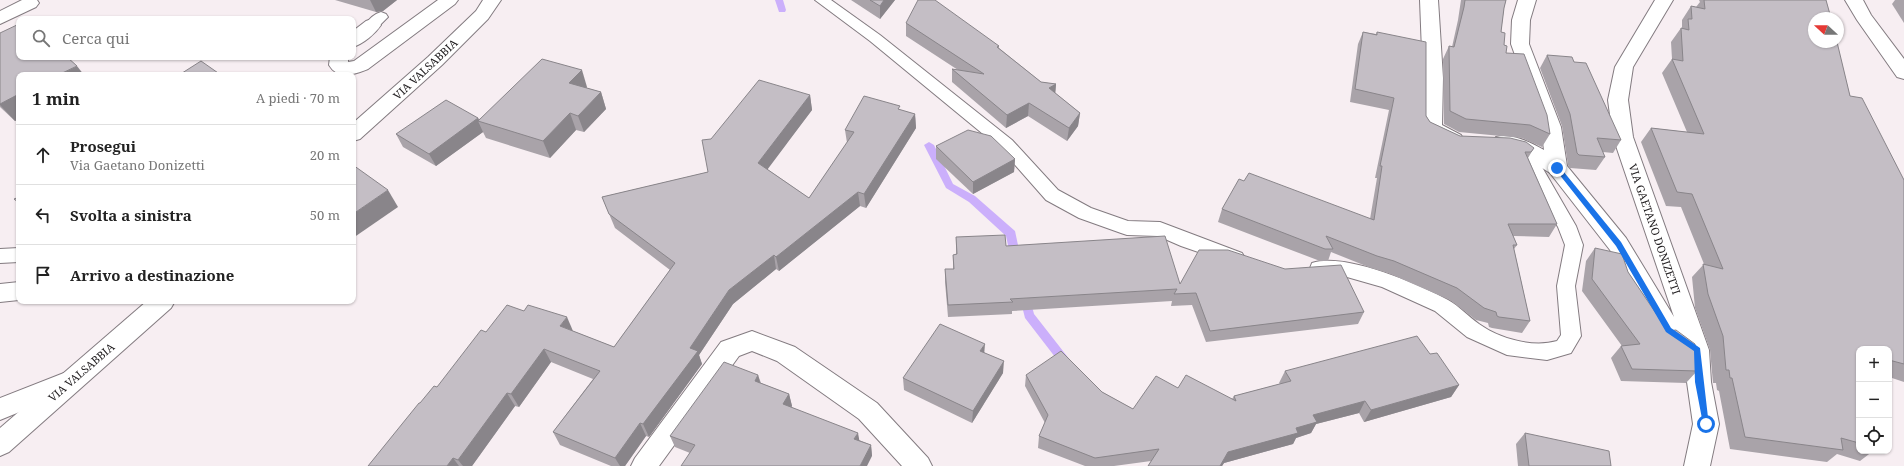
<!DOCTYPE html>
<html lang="it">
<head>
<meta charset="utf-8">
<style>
  :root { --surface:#fff; --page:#f2f2f2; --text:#222; --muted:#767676; --line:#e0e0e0 }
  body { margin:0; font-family:"Noto Serif",serif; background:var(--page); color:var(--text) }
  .controls { position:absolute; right:12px; bottom:12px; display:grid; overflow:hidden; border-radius:8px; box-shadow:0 1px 3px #0004 }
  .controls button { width:36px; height:36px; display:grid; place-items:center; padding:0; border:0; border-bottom:1px solid var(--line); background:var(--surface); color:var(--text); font:20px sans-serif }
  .compass { position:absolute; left:1808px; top:12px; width:36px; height:36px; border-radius:50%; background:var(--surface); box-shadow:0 1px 3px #0004; rotate:291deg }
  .stop { position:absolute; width:12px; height:12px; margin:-9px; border:3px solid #1a73e8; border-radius:50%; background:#fff }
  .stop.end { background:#1a73e8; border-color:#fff; box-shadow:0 1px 4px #0008 }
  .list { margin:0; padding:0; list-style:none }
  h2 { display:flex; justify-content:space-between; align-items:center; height:52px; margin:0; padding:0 16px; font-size:17px }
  h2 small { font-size:13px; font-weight:400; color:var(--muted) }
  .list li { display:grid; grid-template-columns:26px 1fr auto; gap:12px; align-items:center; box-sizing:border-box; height:60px; padding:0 16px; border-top:1px solid var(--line) }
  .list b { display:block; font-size:15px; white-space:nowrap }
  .list p { margin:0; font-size:13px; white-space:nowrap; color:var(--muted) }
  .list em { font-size:13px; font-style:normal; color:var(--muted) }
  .icon { flex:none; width:22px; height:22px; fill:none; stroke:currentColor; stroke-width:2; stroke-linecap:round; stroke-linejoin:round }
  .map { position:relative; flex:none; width:1904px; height:466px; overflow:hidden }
  .search { position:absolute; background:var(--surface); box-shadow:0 1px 3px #0004; left:16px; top:16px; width:340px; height:44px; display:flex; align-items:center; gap:10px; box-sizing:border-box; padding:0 14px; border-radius:8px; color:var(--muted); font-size:15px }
  .panel { position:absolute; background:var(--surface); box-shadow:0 1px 3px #0004; left:16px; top:72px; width:340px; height:232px; border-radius:8px }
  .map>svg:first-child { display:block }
</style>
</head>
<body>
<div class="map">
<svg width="1904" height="466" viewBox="0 0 1904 466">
  <rect width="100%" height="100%" fill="#f7eef2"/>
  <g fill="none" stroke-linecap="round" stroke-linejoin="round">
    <g fill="#cbaffb" fill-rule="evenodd">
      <polygon points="775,0 783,0 786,10 785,12 779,12"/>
      <polygon points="929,142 934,145 953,184 975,196 1015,231 1021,259 1020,262 1012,262 1011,259 1006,236 969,202 946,188 924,145"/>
      <polygon points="1025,294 1029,295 1034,314 1070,360 1072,363 1070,366 1066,368 1062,366 1025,318 1020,298 1021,295"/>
    </g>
    <g stroke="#837b80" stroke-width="2">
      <g id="service">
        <polygon points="815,0 831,0 880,35 1012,140 1058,190 1091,208 1128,221 1160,222 1242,253 1245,258 1242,263 1236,265 1230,263 1181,246 1158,236 1127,235 1121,233 1079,218 1046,200 1000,148 870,41"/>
        <path d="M381,12L386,14L388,17L377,28H367L365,25C369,19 374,14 381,12Z"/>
        <path d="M1539,151L1545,153L1547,157L1542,167L1576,226L1583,245L1575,286L1581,336L1571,353L1547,360L1507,355L1467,337L1435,311L1382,287L1340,275H1319L1312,273L1310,268L1312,263C1345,252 1418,284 1448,300C1459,306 1469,317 1479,324C1500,339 1533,348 1557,341L1561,335L1557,286L1565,245L1558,227L1524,167L1533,153Z"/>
        <polygon points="19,248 19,262 0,263 0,249"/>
      </g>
    </g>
    <g stroke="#837b80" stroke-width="2">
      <g id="minor">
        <polygon points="22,0 37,0 39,3 36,7 0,24 0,11"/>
        <path d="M438,0H458L455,4L368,69C353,75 338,80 329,65L330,57H348V62L354,61Z"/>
        <polygon points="1420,0 1438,0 1443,78 1442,125 1461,135 1464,140 1461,145 1454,147 1425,133 1422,128 1423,78"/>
        <path d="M1518,0H1536L1530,20L1529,44L1561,127L1567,166L1626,238L1674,317L1613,137L1608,100L1615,67L1655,0H1673L1633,67L1628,100L1633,137L1709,350L1711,382L1719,424L1710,466H1684L1693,424L1687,382L1685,355L1661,337L1610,250L1550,173L1519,153L1496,147L1493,142L1496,137C1511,133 1531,142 1544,150L1541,127L1511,44L1512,20Z"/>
        <polygon points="1845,0 1863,0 1871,15 1904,59 1904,79 1897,77 1857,20"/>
        <path d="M372,19L378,21L381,25C375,34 363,44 353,47V31L366,21Z"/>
        <polygon points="19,282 19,300 0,302 0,284"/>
        <polygon points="752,331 795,347 877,403 928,458 932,466 902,466 859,419 777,361 752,351 739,356 659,466 631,466 635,458 721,342"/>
        <polygon points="69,371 78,374 81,381 78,388 0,420 0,398"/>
      </g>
    </g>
    <g stroke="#837b80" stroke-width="2">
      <g id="secondary">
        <polygon points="483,0 501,0 488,19 442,65 360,139 353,141 353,123 428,57 476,11"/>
        <polygon points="147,301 175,301 171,308 9,452 0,456 0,428"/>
      </g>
    </g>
    <use href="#service" fill="#fff" fill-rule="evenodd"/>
    <use href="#minor" fill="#fff" fill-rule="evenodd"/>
    <use href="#secondary" fill="#fff" fill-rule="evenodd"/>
  </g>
  <g fill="#a9a3a9">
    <polygon points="335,0 397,0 383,11 376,12"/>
    <polygon points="851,0 895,0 880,19"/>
    <polygon points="1461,0 1506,0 1504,8 1501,32 1504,45 1506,53 1550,134 1542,147 1522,138 1459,132 1444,124 1443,59 1449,46 1452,47 1458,20"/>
    <polygon points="1699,0 1826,0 1850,96 1904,180 1904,382 1889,377 1889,349 1859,349 1859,451 1873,451 1860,461 1837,454 1827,462 1730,449 1719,391 1717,390 1716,383 1713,383 1710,350 1695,308 1692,277 1704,264 1681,207 1666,206 1641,142 1651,128 1687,132 1662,73 1672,59 1671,42 1681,28 1682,29 1682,20 1691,6 1696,7 1700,2"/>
    <polygon points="1895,0 1904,0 1904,23 1892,4"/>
    <polygon points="906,23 999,46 999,48 1041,82 1056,84 1055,93 1080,113 1078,126 1067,141 1028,116 1006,128 952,82 952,69 958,70 906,36"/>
    <polygon points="1363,32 1376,34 1377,32 1430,122 1460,136 1534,148 1528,158 1557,224 1549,237 1513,236 1517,245 1514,249 1530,321 1522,333 1492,328 1489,327 1488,323 1476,320 1450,300 1388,273 1371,268 1331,252 1328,261 1320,261 1218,222 1222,209 1244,181 1370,219 1377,178 1375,178 1389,110 1350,102 1358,44"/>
    <polygon points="0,33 19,75 19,119 15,121 0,107"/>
    <polygon points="1547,55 1574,62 1621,140 1613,153 1603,152 1605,157 1596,170 1570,168 1568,165 1562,126 1540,68"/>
    <polygon points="587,87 587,88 601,92 606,109 584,132 576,130 550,158 486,138 483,132 436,166 403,147 396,134 478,118 479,119"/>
    <polygon points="810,95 812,110 767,169 809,198 847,143 845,130 900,110 915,114 916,128 866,208 860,206 779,271 776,269 733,304 699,355 702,364 649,437 646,436 625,466 611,466 560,445 553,432 593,379 551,362 519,407 515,406 472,466 368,466 420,403 437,387 486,332 524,311 573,331 614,347 670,270 615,228 602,197 708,172 711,139"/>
    <polygon points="936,146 1015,159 1014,172 973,194 936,159"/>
    <polygon points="956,237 1006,246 1180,284 1364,312 1358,324 1206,342 1192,305 1171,306 1172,301 1012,311 1012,314 948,317 945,282 945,269 953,269 953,255 956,254"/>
    <polygon points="1595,248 1628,272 1668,331 1697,371 1686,383 1621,381 1611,358 1621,346 1622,346 1582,291 1586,261"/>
    <polygon points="984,352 1003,373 972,423 904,390 903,378"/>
    <polygon points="1430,354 1459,385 1451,397 1364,422 1359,413 1316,424 1311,433 1296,438 1293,444 1224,463 1222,466 1148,466 1151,461 1114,466 1085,466 1038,448 1039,436 1045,423 1025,386 1026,375 1102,392 1133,409 1232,399 1234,396 1280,384 1279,383 1285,371"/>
    <polygon points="758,375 761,383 789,394 792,406 791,407 859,440 871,445 872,456 690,453 675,447 670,436"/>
    <polygon points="1525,433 1611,466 1518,466 1516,444"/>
  </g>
  <g fill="#89858a">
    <polygon points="370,0 397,0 383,11 376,12"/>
    <polygon points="884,0 895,0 880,19 880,6"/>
    <polygon points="77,66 84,75 58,75"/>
    <polygon points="582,70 587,87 576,99 569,83"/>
    <polygon points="1056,84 1055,97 1049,88"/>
    <polygon points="601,92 606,109 584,132 578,116"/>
    <polygon points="19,94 19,119 15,121 0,105 0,104"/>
    <polygon points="810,95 812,110 761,178 758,163"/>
    <polygon points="1029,103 1028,116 1006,128 1007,115"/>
    <polygon points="570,113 576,130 550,158 543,141"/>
    <polygon points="1080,113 1078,126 1067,141 1069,128"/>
    <polygon points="915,114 916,128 866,208 864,194"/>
    <polygon points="478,118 480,122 478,121 483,132 436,166 429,154"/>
    <polygon points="1015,159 1014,172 973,194 973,182"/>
    <polygon points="388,190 398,207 353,238 353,214"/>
    <polygon points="858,192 860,206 779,271 776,257"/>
    <polygon points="774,255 776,269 733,304 699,355 702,364 649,437 643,424 690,348 729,290"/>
    <polygon points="567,317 573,331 560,326"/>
    <polygon points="985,344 984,356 980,351"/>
    <polygon points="544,349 551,362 519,407 511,394"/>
    <polygon points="1004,361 1003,373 972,423 973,411"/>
    <polygon points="758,375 761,386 755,381"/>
    <polygon points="1459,385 1451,397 1364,422 1371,410"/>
    <polygon points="507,393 515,406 472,466 463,466 458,460"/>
    <polygon points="789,394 792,406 786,416 783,404"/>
    <polygon points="1365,401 1359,413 1316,424 1311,433 1296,438 1293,444 1224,463 1222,466 1220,466 1228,452 1296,428 1313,415"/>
    <polygon points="640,423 646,436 625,466 620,466 615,458"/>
    <polygon points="858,433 860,444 854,439"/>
    <polygon points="871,445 872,456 867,466 860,466"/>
    <polygon points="453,458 459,466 447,466"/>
  </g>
  <g fill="#c4bec5" stroke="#89858a">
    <polygon points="870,0 884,0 880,6"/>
    <polygon points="918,0 935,0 999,46 997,47 1041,82 1056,84 1049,88 1080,113 1069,128 1029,103 1007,115 952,69 984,74 906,23"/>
    <polygon points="1465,0 1506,0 1504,8 1501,32 1505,33 1504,45 1507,46 1506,53 1524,54 1547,115 1550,134 1530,125 1466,119 1450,111 1449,46 1454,47 1464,7"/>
    <polygon points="1704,0 1826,0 1831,18 1814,18 1814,42 1837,42 1850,96 1862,98 1904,180 1904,364 1889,360 1889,349 1859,349 1859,443 1841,438 1843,450 1745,437 1732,378 1730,378 1729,370 1726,370 1723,336 1708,294 1703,264 1723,269 1692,194 1677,192 1651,128 1704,134 1672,59 1683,61 1681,28 1689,30 1688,19 1692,19 1691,6 1705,9"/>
    <polygon points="19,24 19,57 67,57 77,66 58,75 19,75 19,94 0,104 0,33"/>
    <polygon points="1363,32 1377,35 1377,32 1426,42 1426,116 1430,122 1460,136 1510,138 1526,142 1534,148 1531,152 1525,152 1557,224 1508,224 1517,245 1513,245 1530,321 1499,317 1497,316 1496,312 1484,308 1457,288 1394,261 1377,256 1326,236 1333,249 1325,249 1222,209 1239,179 1244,181 1249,173 1374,220 1382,166 1380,166 1394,98 1355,89"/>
    <polygon points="1547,55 1572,57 1574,62 1586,63 1621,140 1597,138 1605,157 1579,155 1577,153 1570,114"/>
    <polygon points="542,59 582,70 569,83 601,92 578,116 570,113 543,141 478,121"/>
    <polygon points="201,61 221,75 179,75"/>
    <polygon points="759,80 810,95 758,163 809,198 854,132 845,130 864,96 900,106 898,109 915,114 864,194 858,192 776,257 774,255 729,290 690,348 698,351 643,424 640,423 615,458 553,432 600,371 544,349 511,394 507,393 458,460 453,458 447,466 368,466 419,403 420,403 434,386 437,387 481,330 486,332 507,305 524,311 528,305 567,317 560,326 614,347 675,263 609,214 602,197 708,172 702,140 711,139"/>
    <polygon points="446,100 478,118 429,154 396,134"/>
    <polygon points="968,130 991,136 1015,159 973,182 936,146"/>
    <polygon points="353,165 388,190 353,214"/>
    <polygon points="19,197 19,203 14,199"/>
    <polygon points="1005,235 1006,246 1165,236 1180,284 1199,250 1228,250 1285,269 1341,265 1364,312 1210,331 1196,293 1174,294 1177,289 1010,299 1013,302 948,305 945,269 954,269 953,255 957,254 956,237"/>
    <polygon points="1595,248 1622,254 1628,272 1668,331 1676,330 1695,344 1697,371 1632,369 1621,346 1640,344 1592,279"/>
    <polygon points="940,324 985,344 980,351 1004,361 973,411 903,378"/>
    <polygon points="1417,336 1430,354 1437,353 1459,385 1371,410 1365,401 1313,415 1317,422 1296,428 1298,433 1228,452 1220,466 1148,466 1159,449 1095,458 1039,436 1048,415 1026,375 1061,351 1102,392 1133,409 1156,376 1178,388 1186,375 1236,401 1234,396 1291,381 1285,371"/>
    <polygon points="724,362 758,375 755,381 789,394 783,404 858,433 854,439 871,445 860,466 681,466 695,445 670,436"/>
    <polygon points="1525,433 1609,451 1611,466 1529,466"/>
  </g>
  <polygon fill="#1a73e8" points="1555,166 1559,166 1621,242 1671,328 1700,348 1709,426 1706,427 1703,424 1695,382 1694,351 1666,332 1616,246 1555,169"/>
  <g text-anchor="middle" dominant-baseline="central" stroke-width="3" stroke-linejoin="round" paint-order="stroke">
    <g font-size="11" fill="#232022" stroke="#fff">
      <text transform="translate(425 69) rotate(-43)">VIA VALSABBIA</text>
      <text transform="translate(1655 229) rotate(71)">VIA GAETANO DONIZETTI</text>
      <text transform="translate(81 372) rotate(-41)">VIA VALSABBIA</text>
    </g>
  </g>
</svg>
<div class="controls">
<button>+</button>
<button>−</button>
<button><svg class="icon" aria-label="locate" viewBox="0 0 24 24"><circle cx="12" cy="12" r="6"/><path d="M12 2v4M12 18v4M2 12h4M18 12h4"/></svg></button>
</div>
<svg class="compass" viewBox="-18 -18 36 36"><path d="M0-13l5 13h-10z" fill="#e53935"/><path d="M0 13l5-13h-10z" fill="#767676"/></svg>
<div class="stop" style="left:1706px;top:424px"></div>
<div class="stop end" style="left:1557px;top:168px"></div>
<div class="search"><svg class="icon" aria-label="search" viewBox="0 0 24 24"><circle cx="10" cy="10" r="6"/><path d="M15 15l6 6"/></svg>Cerca qui</div>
<section class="panel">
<h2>1 min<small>A piedi · 70 m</small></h2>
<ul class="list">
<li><svg class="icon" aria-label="ahead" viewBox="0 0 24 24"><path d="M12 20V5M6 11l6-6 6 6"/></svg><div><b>Prosegui</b><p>Via Gaetano Donizetti</p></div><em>20 m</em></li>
<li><svg class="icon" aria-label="left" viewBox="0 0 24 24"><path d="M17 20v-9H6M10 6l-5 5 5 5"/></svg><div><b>Svolta a sinistra</b></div><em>50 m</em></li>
<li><svg class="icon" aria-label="arrive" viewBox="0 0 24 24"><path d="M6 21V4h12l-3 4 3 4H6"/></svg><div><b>Arrivo a destinazione</b></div></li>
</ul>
</section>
</div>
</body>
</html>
